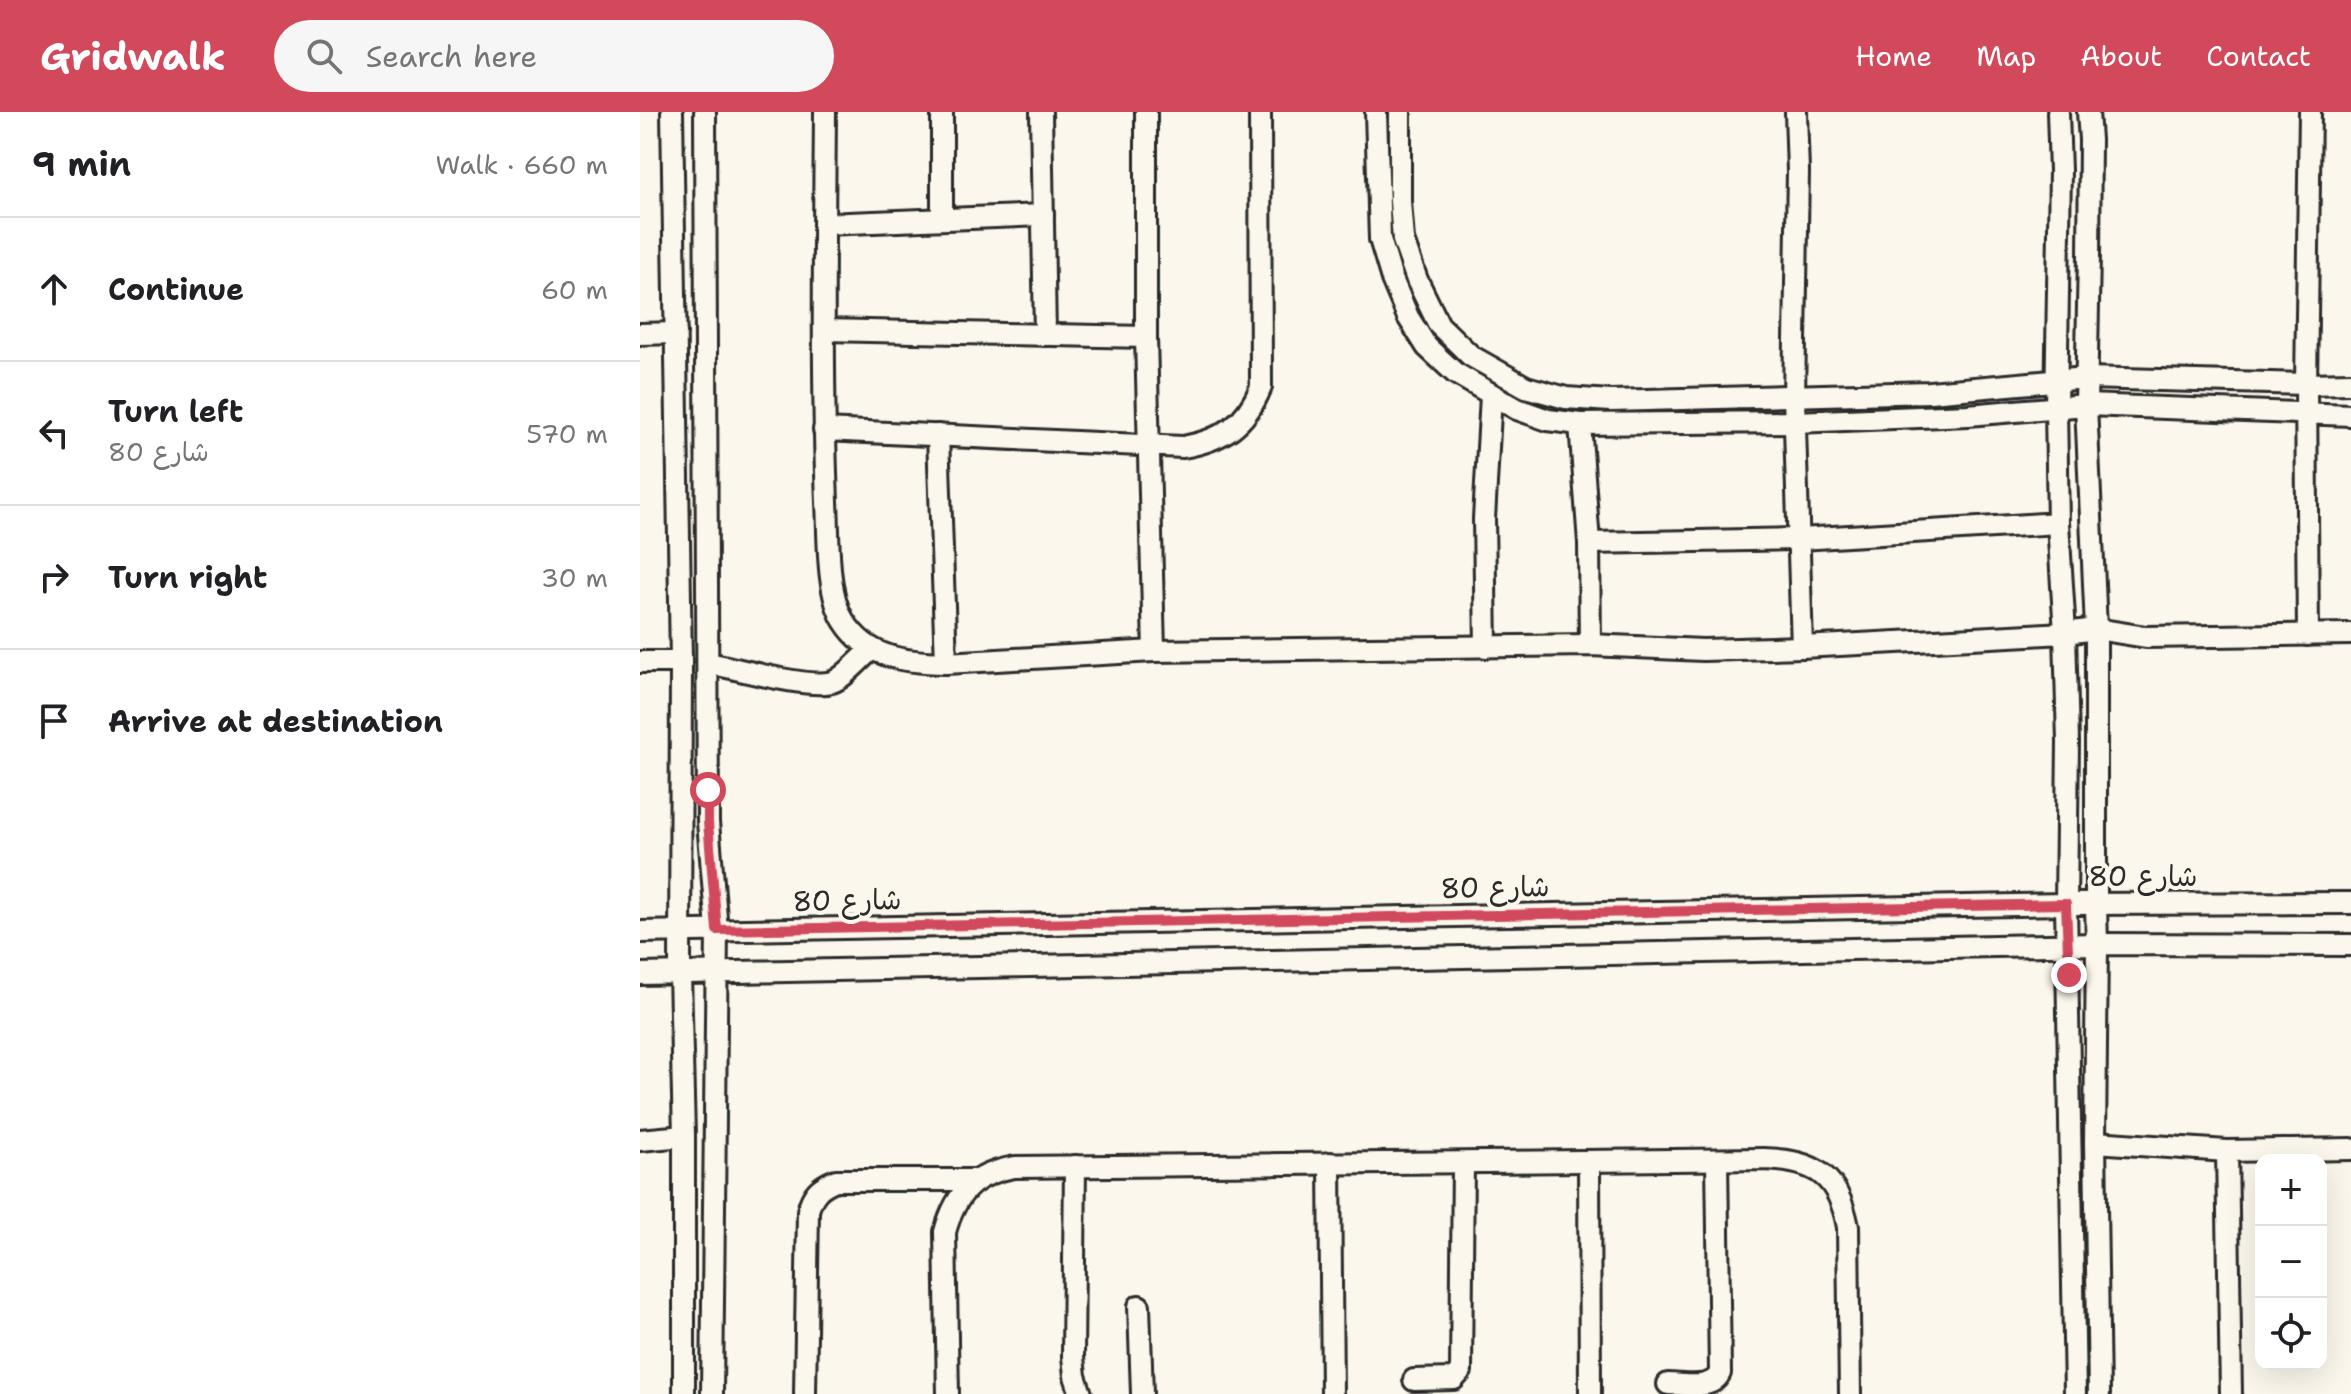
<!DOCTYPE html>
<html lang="en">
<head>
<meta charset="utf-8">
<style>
  :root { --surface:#fff; --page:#f6f6f6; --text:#202124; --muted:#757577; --line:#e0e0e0; --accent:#d1495b }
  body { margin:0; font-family:"Shantell Sans","Playpen Sans Arabic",sans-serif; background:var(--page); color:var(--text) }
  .controls { position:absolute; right:24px; bottom:24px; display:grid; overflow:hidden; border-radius:16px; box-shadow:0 8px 32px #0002 }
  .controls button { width:72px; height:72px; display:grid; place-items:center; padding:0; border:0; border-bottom:2px solid var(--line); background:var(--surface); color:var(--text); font:40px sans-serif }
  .stop { position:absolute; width:24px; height:24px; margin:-18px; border:6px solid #d1495b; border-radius:50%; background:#fff }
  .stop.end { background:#d1495b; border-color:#fff; box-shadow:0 2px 8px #0008 }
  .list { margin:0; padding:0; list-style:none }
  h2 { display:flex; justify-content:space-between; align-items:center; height:104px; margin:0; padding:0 32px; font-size:34px }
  h2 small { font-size:26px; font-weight:400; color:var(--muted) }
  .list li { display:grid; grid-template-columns:52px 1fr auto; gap:24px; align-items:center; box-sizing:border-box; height:144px; padding:0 32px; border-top:2px solid var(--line) }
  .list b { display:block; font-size:30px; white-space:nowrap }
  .list p { margin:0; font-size:26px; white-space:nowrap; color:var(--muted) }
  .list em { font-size:26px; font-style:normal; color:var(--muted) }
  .icon { flex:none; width:44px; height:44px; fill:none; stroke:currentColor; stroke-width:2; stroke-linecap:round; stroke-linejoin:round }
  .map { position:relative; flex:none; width:1711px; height:1282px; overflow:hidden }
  header { display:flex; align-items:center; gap:48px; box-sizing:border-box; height:112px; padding:0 40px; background:var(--accent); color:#fff }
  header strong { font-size:38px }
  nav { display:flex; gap:44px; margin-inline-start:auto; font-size:28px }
  .search { width:560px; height:72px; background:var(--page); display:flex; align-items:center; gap:20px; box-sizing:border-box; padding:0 28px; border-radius:44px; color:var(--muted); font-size:30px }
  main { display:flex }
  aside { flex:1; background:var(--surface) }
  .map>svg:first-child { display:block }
</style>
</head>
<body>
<header>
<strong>Gridwalk</strong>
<div class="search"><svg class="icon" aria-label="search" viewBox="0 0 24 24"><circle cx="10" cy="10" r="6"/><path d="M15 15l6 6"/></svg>Search here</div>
<nav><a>Home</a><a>Map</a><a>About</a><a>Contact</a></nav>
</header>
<main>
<aside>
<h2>9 min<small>Walk · 660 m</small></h2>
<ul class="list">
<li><svg class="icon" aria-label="ahead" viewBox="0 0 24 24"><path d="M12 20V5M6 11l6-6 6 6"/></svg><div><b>Continue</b></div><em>60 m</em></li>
<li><svg class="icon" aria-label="left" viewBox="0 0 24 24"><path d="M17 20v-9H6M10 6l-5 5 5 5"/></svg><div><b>Turn left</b><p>شارع 80</p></div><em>570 m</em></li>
<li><svg class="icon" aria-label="right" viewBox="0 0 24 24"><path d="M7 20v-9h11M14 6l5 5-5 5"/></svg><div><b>Turn right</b></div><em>30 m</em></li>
<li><svg class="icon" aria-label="arrive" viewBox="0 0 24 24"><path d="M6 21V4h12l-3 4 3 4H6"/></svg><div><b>Arrive at destination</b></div></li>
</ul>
</aside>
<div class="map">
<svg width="1711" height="1282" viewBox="0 0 1711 1282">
  <rect width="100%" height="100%" fill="#fbf7ec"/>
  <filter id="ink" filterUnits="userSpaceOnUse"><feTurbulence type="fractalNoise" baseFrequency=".0125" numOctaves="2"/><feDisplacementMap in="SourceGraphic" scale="16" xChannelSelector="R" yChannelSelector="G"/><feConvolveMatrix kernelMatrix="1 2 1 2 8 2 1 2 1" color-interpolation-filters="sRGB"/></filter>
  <g filter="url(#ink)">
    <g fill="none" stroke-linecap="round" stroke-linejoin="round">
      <g stroke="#2b2b2b" stroke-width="26">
        <g id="minor">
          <polyline points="32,0 41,550 40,862 44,1024 44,1282"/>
          <polyline points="65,0 68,710 77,818 72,1282"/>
          <path d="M185,0C184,130 182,260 187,390C189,424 186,480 204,509C228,547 265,550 306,551L514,539L950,533L1063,538L1162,535L1425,521L1456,517L1506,525L1711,522"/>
          <polyline points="302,0 302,107"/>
          <polyline points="401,0 405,223"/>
          <polyline points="506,0 506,225 514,539"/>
          <polyline points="736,0 740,127 752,167 768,205 787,235 815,261 877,297 908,308 940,312 1155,310 1328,303 1446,293 1711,303"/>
          <polyline points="760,0 760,89 763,128 777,168 799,213 831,244 886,275 926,286 971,289 1290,280 1446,266 1666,272 1711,271"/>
          <polyline points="1156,0 1158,60 1154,284 1162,535"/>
          <polyline points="1418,0 1420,59 1416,297 1418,411 1425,521 1428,630 1426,792 1435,1282"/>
          <polyline points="1448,0 1450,28 1449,143 1446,293 1456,517 1456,793 1457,832 1455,1030 1459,1282"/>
          <polyline points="184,112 403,103"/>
          <polyline points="184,218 506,225"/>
          <polyline points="0,222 36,221"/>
          <polyline points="940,312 949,431 950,533"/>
          <path d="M184,318L543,335C583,328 606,312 621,275L620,0"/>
          <polyline points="298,323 306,551"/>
          <polyline points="949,431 1160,427 1418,411"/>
          <polyline points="1668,523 1666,272 1670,0"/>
          <polyline points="846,535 844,407 851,283"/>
          <polyline points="0,550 41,550"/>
          <path d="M68,551C96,556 168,577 192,570C203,567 221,546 231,538"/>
          <polyline points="0,820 1426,792 1711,791"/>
          <polyline points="0,862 1457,832 1711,833"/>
          <polyline points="0,1028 44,1024"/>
          <polyline points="1455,1030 1587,1039 1711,1037"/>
          <polyline points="1587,1039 1591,1282"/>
          <polyline points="949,1049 950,1282"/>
          <polyline points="690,1051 692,1282"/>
          <polyline points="435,1054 433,1245 435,1264 441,1282"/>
          <polyline points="499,1194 502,1282"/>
          <polyline points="774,1268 814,1267 821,1259 823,1051"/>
          <path d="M1028,1272C1045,1272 1071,1279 1080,1261L1077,1048"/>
          <path d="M165,1282L168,1099C172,1082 180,1074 196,1068H336"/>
          <path d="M308,1282L305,1120C316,1080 334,1062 375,1055L1124,1047C1176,1049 1198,1063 1208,1115L1210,1282"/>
        </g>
      </g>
      <use href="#minor" stroke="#fbf7ec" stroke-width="20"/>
    </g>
  </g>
  <g fill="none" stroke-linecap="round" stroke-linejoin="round" filter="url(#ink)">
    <polyline stroke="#d1495b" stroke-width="10" points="68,678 68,710 77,818 1426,792 1429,863"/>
  </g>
  <g text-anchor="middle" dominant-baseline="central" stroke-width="8" stroke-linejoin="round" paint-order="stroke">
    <g font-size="28" fill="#2b2b2b" stroke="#fbf7ec">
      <text x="1503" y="764">شارع 80</text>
      <text transform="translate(855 775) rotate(-1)">شارع 80</text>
      <text transform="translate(207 788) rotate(-1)">شارع 80</text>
    </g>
  </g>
</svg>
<div class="controls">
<button>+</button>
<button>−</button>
<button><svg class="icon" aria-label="locate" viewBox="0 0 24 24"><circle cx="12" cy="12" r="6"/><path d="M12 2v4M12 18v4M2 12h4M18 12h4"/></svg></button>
</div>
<div class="stop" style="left:68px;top:678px"></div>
<div class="stop end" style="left:1429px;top:863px"></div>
</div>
</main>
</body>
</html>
